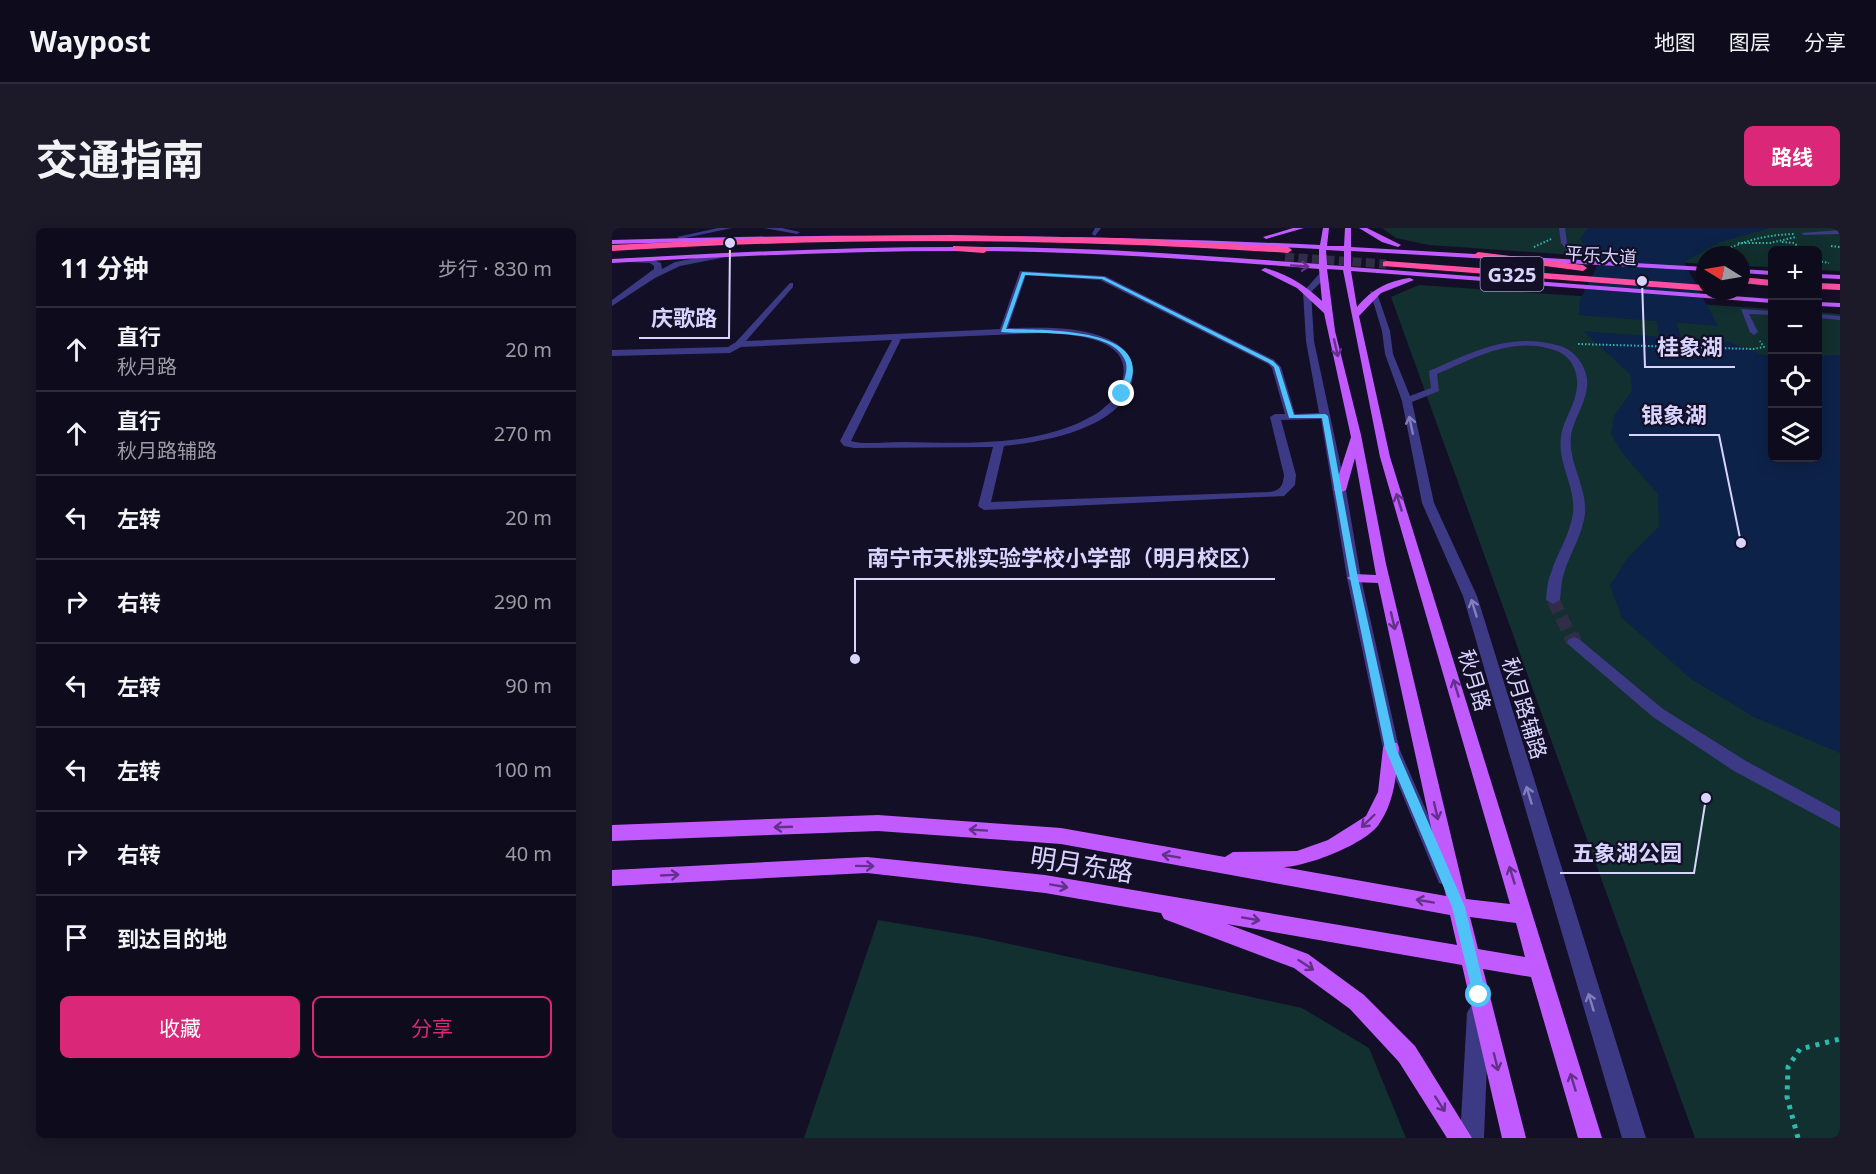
<!DOCTYPE html>
<html lang="zh">
<head>
<meta charset="utf-8">
<style>
  :root { --surface:#0e0b1c; --page:#1c1929; --text:#f1f3f6; --muted:#9b9ba3; --line:#2e2b3b; --accent:#db2777 }
  body { margin:0; font-family:"Noto Sans","Noto Sans SC",sans-serif; background:var(--page); color:var(--text) }
  .controls { position:absolute; right:18px; top:18px; display:grid; overflow:hidden; border-radius:9px; box-shadow:0 3px 15px #0003 }
  .controls button { width:54px; height:54px; display:grid; place-items:center; padding:0; border:0; border-bottom:2px solid var(--line); background:var(--surface); color:var(--text); font:30px sans-serif }
  .compass { position:absolute; left:1084px; top:18px; width:54px; height:54px; border-radius:50%; background:var(--surface); box-shadow:0 3px 15px #0003; rotate:281deg }
  .stop { position:absolute; width:18px; height:18px; margin:-14px; border:4px solid #4fc3f7; border-radius:50%; background:#fff }
  .stop.end { background:#4fc3f7; border-color:#fff; box-shadow:0 2px 6px #0008 }
  .list { margin:0; padding:0; list-style:none }
  h2 { display:flex; justify-content:space-between; align-items:center; height:78px; margin:0; padding:0 24px; font-size:26px }
  h2 small { font-size:20px; font-weight:400; color:var(--muted) }
  .list li { display:grid; grid-template-columns:39px 1fr auto; gap:18px; align-items:center; box-sizing:border-box; height:84px; padding:0 24px; border-top:2px solid var(--line) }
  .list b { display:block; font-size:22px; white-space:nowrap }
  .list p { margin:0; font-size:20px; white-space:nowrap; color:var(--muted) }
  .list em { font-size:20px; font-style:normal; color:var(--muted) }
  .actions { display:flex; gap:12px; padding:18px 24px }
  .actions a { flex:1; padding:14px 0; border:2px solid var(--accent); border-radius:9px; text-align:center; font-size:21px; color:var(--accent) }
  .actions .main { background:var(--accent); color:#fff }
  .icon { flex:none; width:33px; height:33px; fill:none; stroke:currentColor; stroke-width:2; stroke-linecap:round; stroke-linejoin:round }
  .map { position:relative; flex:none; width:1228px; height:910px; overflow:hidden; border-radius:9px }
  header { display:flex; align-items:center; gap:36px; box-sizing:border-box; height:84px; padding:0 30px; background:var(--surface); border-bottom:2px solid var(--line) }
  header strong { font-size:28px }
  nav { display:flex; gap:33px; margin-inline-start:auto; font-size:21px }
  .intro { display:flex; align-items:center; justify-content:space-between; box-sizing:border-box; height:144px; padding:0 36px }
  h1 { margin:0; font-size:42px }
  .button { padding:15px 27px; border-radius:9px; background:var(--accent); color:#fff; font-size:21px; font-weight:700 }
  main { display:flex; gap:36px; padding:0 36px }
  aside { flex:1; background:var(--surface); border-radius:9px; box-shadow:0 3px 15px #0003 }
  .map>svg:first-child { display:block }
</style>
</head>
<body>
<header>
<strong>Waypost</strong>
<nav><a>地图</a><a>图层</a><a>分享</a></nav>
</header>
<div class="intro"><h1>交通指南</h1><a class="button">路线</a></div>
<main>
<aside>
<h2>11 分钟<small>步行 · 830 m</small></h2>
<ul class="list">
<li><svg class="icon" aria-label="ahead" viewBox="0 0 24 24"><path d="M12 20V5M6 11l6-6 6 6"/></svg><div><b>直行</b><p>秋月路</p></div><em>20 m</em></li>
<li><svg class="icon" aria-label="ahead" viewBox="0 0 24 24"><path d="M12 20V5M6 11l6-6 6 6"/></svg><div><b>直行</b><p>秋月路辅路</p></div><em>270 m</em></li>
<li><svg class="icon" aria-label="left" viewBox="0 0 24 24"><path d="M17 20v-9H6M10 6l-5 5 5 5"/></svg><div><b>左转</b></div><em>20 m</em></li>
<li><svg class="icon" aria-label="right" viewBox="0 0 24 24"><path d="M7 20v-9h11M14 6l5 5-5 5"/></svg><div><b>右转</b></div><em>290 m</em></li>
<li><svg class="icon" aria-label="left" viewBox="0 0 24 24"><path d="M17 20v-9H6M10 6l-5 5 5 5"/></svg><div><b>左转</b></div><em>90 m</em></li>
<li><svg class="icon" aria-label="left" viewBox="0 0 24 24"><path d="M17 20v-9H6M10 6l-5 5 5 5"/></svg><div><b>左转</b></div><em>100 m</em></li>
<li><svg class="icon" aria-label="right" viewBox="0 0 24 24"><path d="M7 20v-9h11M14 6l5 5-5 5"/></svg><div><b>右转</b></div><em>40 m</em></li>
<li><svg class="icon" aria-label="arrive" viewBox="0 0 24 24"><path d="M6 21V4h12l-3 4 3 4H6"/></svg><div><b>到达目的地</b></div></li>
</ul>
<div class="actions"><a class="main">收藏</a><a>分享</a></div>
</aside>
<div class="map">
<svg width="1228" height="910" viewBox="0 0 1228 910">
  <rect width="100%" height="100%" fill="#130f26"/>
  <g fill="#12302f">
    <polygon points="770,0 1228,0 1228,43 1206,42 1206,22 1160,22 1160,39 1129,38 1129,27 1093,27 1093,36 817,17 784,10"/>
    <polygon points="807,57 1160,81 1160,230 1206,230 1206,84 1228,86 1228,910 1083,910 779,69"/>
    <polygon points="266,692 366,709 690,780 757,820 794,910 192,910"/>
  </g>
  <g fill="#0c2248">
    <polygon points="976,0 1159,0 1108,14 1072,34 1106,98 967,87 968,72 991,27 977,26 968,10"/>
    <polygon points="971,103 1116,114 1152,127 1160,128 1160,230 1206,230 1206,128 1228,127 1228,525 1142,489 1079,451 1010,390 998,358 1014,332 1047,298 1046,266 1011,226 999,206 1002,188 1020,163 1018,146"/>
  </g>
  <g fill="none" stroke-linecap="round" stroke-linejoin="round">
    <polygon fill="#0c2248" fill-rule="evenodd" points="1057,0 1078,0 1076,3 1052,14 1047,22 1073,127 1091,152 1088,157 1080,159 1072,157 1051,128 1031,22 1040,8"/>
    <polyline stroke="#312d47" stroke-width="13" stroke-dasharray="13 6" stroke-linecap="butt" points="941,372 959,409"/>
    <polyline stroke="#312d47" stroke-width="16" stroke-dasharray="16 8" stroke-linecap="butt" points="959,407 962,414"/>
    <polyline stroke="#312d47" stroke-width="9" stroke-dasharray="9 4.5" stroke-linecap="butt" points="673,29 774,36"/>
    <g stroke="#2fb8b0" stroke-width="2" stroke-dasharray="1.5 2" stroke-linecap="butt">
      <polyline points="1170,14 1182,15 1190,22"/>
      <polyline points="1126,15 1158,15 1184,9"/>
      <polyline points="1219,18 1228,19"/>
      <polyline points="922,19 939,11"/>
      <path d="M1103,27C1130,13 1152,7 1182,6"/>
      <polyline points="1206,33 1217,35"/>
      <polyline points="966,116 1141,121 1152,119 1148,113"/>
    </g>
    <polyline stroke="#2fb8b0" stroke-width="5" stroke-dasharray="4 6" stroke-linecap="butt" points="1186,910 1175,869 1176,839 1188,821 1228,811"/>
    <g fill="#3d3a85" fill-rule="evenodd">
      <polygon points="106,0 120,0 68,11 65,9"/>
      <polygon points="152,0 170,0 188,4 185,6"/>
      <polygon points="483,0 489,0 483,8 480,6"/>
      <polygon points="947,0 953,0 955,15 966,29 960,29 949,15"/>
      <polygon points="1228,2 1228,6 1192,7 1189,5"/>
      <polygon points="111,25 114,29 68,38 43,50 0,78 0,72 42,41 42,38 38,35 15,34 12,30 40,31 49,35 50,41 63,34"/>
      <path d="M408,43L493,48L662,132L669,139L683,186L707,185L694,113L691,64L708,45H714V49L699,64L702,113L734,262L749,350L787,520L843,649L841,655L834,657L827,655L771,520L735,350L709,191L669,192L684,247L683,257L672,268L372,282L366,278L381,219L242,220L232,218L228,213L280,112L129,119L118,125L0,128V122L116,119L124,114L178,55H181V59L134,113L388,101ZM414,47L488,52L656,136L660,140L673,186H663L658,189L672,247C671,258 668,263 657,264L379,274L392,218C432,214 520,199 521,145C522,129 510,117 496,111C465,97 429,100 396,100ZM430,105C458,106 523,109 510,153C506,168 494,180 482,187C426,220 350,215 289,214C273,214 253,217 239,213L289,111Z"/>
      <path d="M758,63L765,65L778,103L781,126L798,168L819,160L817,143C860,124 900,103 948,118C962,122 973,136 975,151C977,172 962,189 959,208C956,235 975,258 973,285C971,306 958,325 952,345C949,354 949,363 948,372L941,376L934,372C935,363 935,354 939,345C945,325 958,307 961,285C964,259 945,235 949,209C951,190 967,173 965,152C964,138 956,126 942,122C900,108 863,130 825,146L827,163L800,174L822,275L865,368L1034,910H1010L851,368L810,275L790,173L773,126L770,103Z"/>
      <polygon points="1129,81 1160,83 1160,87 1137,86 1146,104 1142,107 1138,104"/>
      <polygon points="1206,86 1228,88 1228,92 1206,90"/>
      <polygon points="962,409 967,411 1051,481 1134,533 1228,584 1228,600 1122,543 1041,489 957,417 955,414 957,411"/>
      <polygon points="866,774 873,778 877,785 872,910 848,910 855,785 859,778"/>
    </g>
    <g fill="#c25bff" fill-rule="evenodd">
      <polygon points="681,0 692,0 654,11 651,9"/>
      <path d="M711,0H717L715,18H732L733,0H739V19L1093,39V43L739,23V39L1160,71V75L739,43L745,79C760,61 776,53 798,50L802,52L769,65L747,88L778,229L990,910H966L919,749L871,741L914,910H890L850,737L615,696L696,726L752,767L803,818L860,910H835L787,834L738,781L682,740L552,691L549,685L433,665L255,645L0,658V642L255,629L433,647L845,717L838,687L449,616L266,603L0,613V597L266,587L449,600L613,629L621,624L685,623L716,612L754,588L766,564L771,520L773,515L779,514L785,515L787,520C784,547 783,573 767,596C754,616 694,639 671,639L834,668L766,355L742,354L735,350L742,346L764,347L743,230L734,262L728,265L722,262L739,209L712,85L685,60L649,42L653,40C675,46 693,57 710,73L707,41C596,32 484,24 372,23C248,22 124,28 0,35V31C124,24 248,18 372,19C484,19 596,28 707,36V21C472,10 236,9 0,16V12C236,5 472,6 708,17ZM714,22L732,23V38L715,37ZM715,41L731,42L768,229L898,676L854,671L774,336L749,207L723,103ZM858,689L904,695L913,729L866,721Z"/>
      <polygon points="747,0 755,0 789,17 786,19 770,14"/>
      <polygon points="1129,41 1160,43 1160,47 1129,45"/>
      <polygon points="1206,46 1228,47 1228,51 1206,50"/>
      <polygon points="1206,74 1228,75 1228,79 1206,78"/>
    </g>
    <g fill="#ff4fa3" fill-rule="evenodd">
      <path d="M338,7L507,10L676,19L680,22L676,25C450,10 226,9 0,23V17L169,9Z"/>
      <polygon points="341,18 372,19 376,22 372,25 344,23 341,22"/>
      <polygon points="866,24 971,37 975,40 971,43 863,29 862,27"/>
      <polygon points="774,33 1093,57 1093,63 771,38 771,34"/>
      <polygon points="1129,49 1160,52 1160,58 1129,55"/>
      <polygon points="1206,55 1228,56 1228,62 1206,61"/>
    </g>
  </g>
  <defs><path id="oneway-shaft" d="M-6 0H5M1.5-3L5.5 0L1.5 3" fill="none" stroke-width="1.6" stroke-linecap="round" stroke-linejoin="round" transform="scale(1.5)"/></defs>
  <g stroke="#623188">
    <use href="#oneway-shaft" transform="translate(688 38) rotate(4)"/>
    <use href="#oneway-shaft" transform="translate(724 120) rotate(77)"/>
    <use href="#oneway-shaft" transform="translate(787 274) rotate(-107)"/>
    <use href="#oneway-shaft" transform="translate(781 393) rotate(77)"/>
    <use href="#oneway-shaft" transform="translate(844 460) rotate(-107)"/>
    <use href="#oneway-shaft" transform="translate(824 583) rotate(77)"/>
    <use href="#oneway-shaft" transform="translate(756 593) rotate(136)"/>
    <use href="#oneway-shaft" transform="translate(171 599) rotate(178)"/>
    <use href="#oneway-shaft" transform="translate(366 602) rotate(-176)"/>
    <use href="#oneway-shaft" transform="translate(559 628) rotate(-170)"/>
    <use href="#oneway-shaft" transform="translate(253 638) rotate(1)"/>
    <use href="#oneway-shaft" transform="translate(58 647) rotate(-3)"/>
    <use href="#oneway-shaft" transform="translate(900 647) rotate(-107)"/>
    <use href="#oneway-shaft" transform="translate(447 658) rotate(10)"/>
    <use href="#oneway-shaft" transform="translate(813 673) rotate(-170)"/>
    <use href="#oneway-shaft" transform="translate(639 691) rotate(10)"/>
    <use href="#oneway-shaft" transform="translate(694 737) rotate(33)"/>
    <use href="#oneway-shaft" transform="translate(884 834) rotate(76)"/>
    <use href="#oneway-shaft" transform="translate(961 854) rotate(-107)"/>
    <use href="#oneway-shaft" transform="translate(828 876) rotate(57)"/>
  </g>
  <g stroke="#837fbc">
    <use href="#oneway-shaft" transform="translate(799 197) rotate(-102)"/>
    <use href="#oneway-shaft" transform="translate(862 380) rotate(-107)"/>
    <use href="#oneway-shaft" transform="translate(917 567) rotate(-107)"/>
    <use href="#oneway-shaft" transform="translate(979 774) rotate(-107)"/>
  </g>
  <path fill="#4fc3f7" d="M410,44L492,49L661,133L667,139L682,187L713,186L716,188L746,350L784,520L853,679L874,767L872,772L867,774L863,772L861,767L840,679L773,520L738,350L710,190H677L662,139L657,135L490,51L413,47L394,101C431,102 555,98 512,167H507C509,156 518,145 513,132C499,98 417,107 389,104Z"/>
  <g text-anchor="middle" dominant-baseline="central" stroke-width="4.5" stroke-linejoin="round" paint-order="stroke">
    <g font-size="18" fill="#d9d4ff" stroke="#130f26">
      <text transform="translate(989 27) rotate(4)">平乐大道</text>
    </g>
    <rect fill="#130f26" stroke="#9e99be" stroke-width="1.5" x="868.5" y="29" width="63" height="34" rx="4.5"/>
    <g font-size="20" font-weight="bold" fill="#d9d4ff">
      <text x="900" y="46">G325</text>
    </g>
    <g font-size="21" fill="#d9d4ff" stroke="#130f26">
      <text transform="translate(863 452) rotate(73)">秋月路</text>
      <text transform="translate(913 480) rotate(73)">秋月路辅路</text>
    </g>
    <g font-size="26" fill="#d9d4ff" stroke="#130f26">
      <text transform="translate(470 636) rotate(9)">明月东路</text>
    </g>
  </g>
  <path fill="none" stroke="#d9d4ff" stroke-width="2" d="M118 15L117 110H27M1030 53L1033 139H1123M1129 315L1107 207H1017M243 431L243 351H663M1094 570L1082 645H948"/>
  <g fill="#d9d4ff" stroke="#130f26" stroke-width="2">
    <circle cx="118" cy="15" r="6"/>
    <circle cx="1030" cy="53" r="6"/>
    <circle cx="1129" cy="315" r="6"/>
    <circle cx="243" cy="431" r="6"/>
    <circle cx="1094" cy="570" r="6"/>
  </g>
  <g font-size="22" text-anchor="middle" font-weight="bold" fill="#d9d4ff" stroke="#130f26" stroke-width="4.5" stroke-linejoin="round" paint-order="stroke">
    <text x="72" y="98">庆歌路</text>
    <text x="1078" y="127">桂象湖</text>
    <text x="1062" y="195">银象湖</text>
    <text x="453" y="338">南宁市天桃实验学校小学部（明月校区）</text>
    <text x="1015" y="633">五象湖公园</text>
  </g>
</svg>
<div class="controls">
<button>+</button>
<button>−</button>
<button><svg class="icon" aria-label="locate" viewBox="0 0 24 24"><circle cx="12" cy="12" r="6"/><path d="M12 2v4M12 18v4M2 12h4M18 12h4"/></svg></button>
<button><svg class="icon" aria-label="layers" viewBox="0 0 24 24"><path d="M12 4l9 5-9 5-9-5zM3 14l9 5 9-5"/></svg></button>
</div>
<svg class="compass" viewBox="-18 -18 36 36"><path d="M0-13l5 13h-10z" fill="#e53935"/><path d="M0 13l5-13h-10z" fill="#9b9ba3"/></svg>
<div class="stop" style="left:867px;top:767px"></div>
<div class="stop end" style="left:510px;top:166px"></div>
</div>
</main>
</body>
</html>
